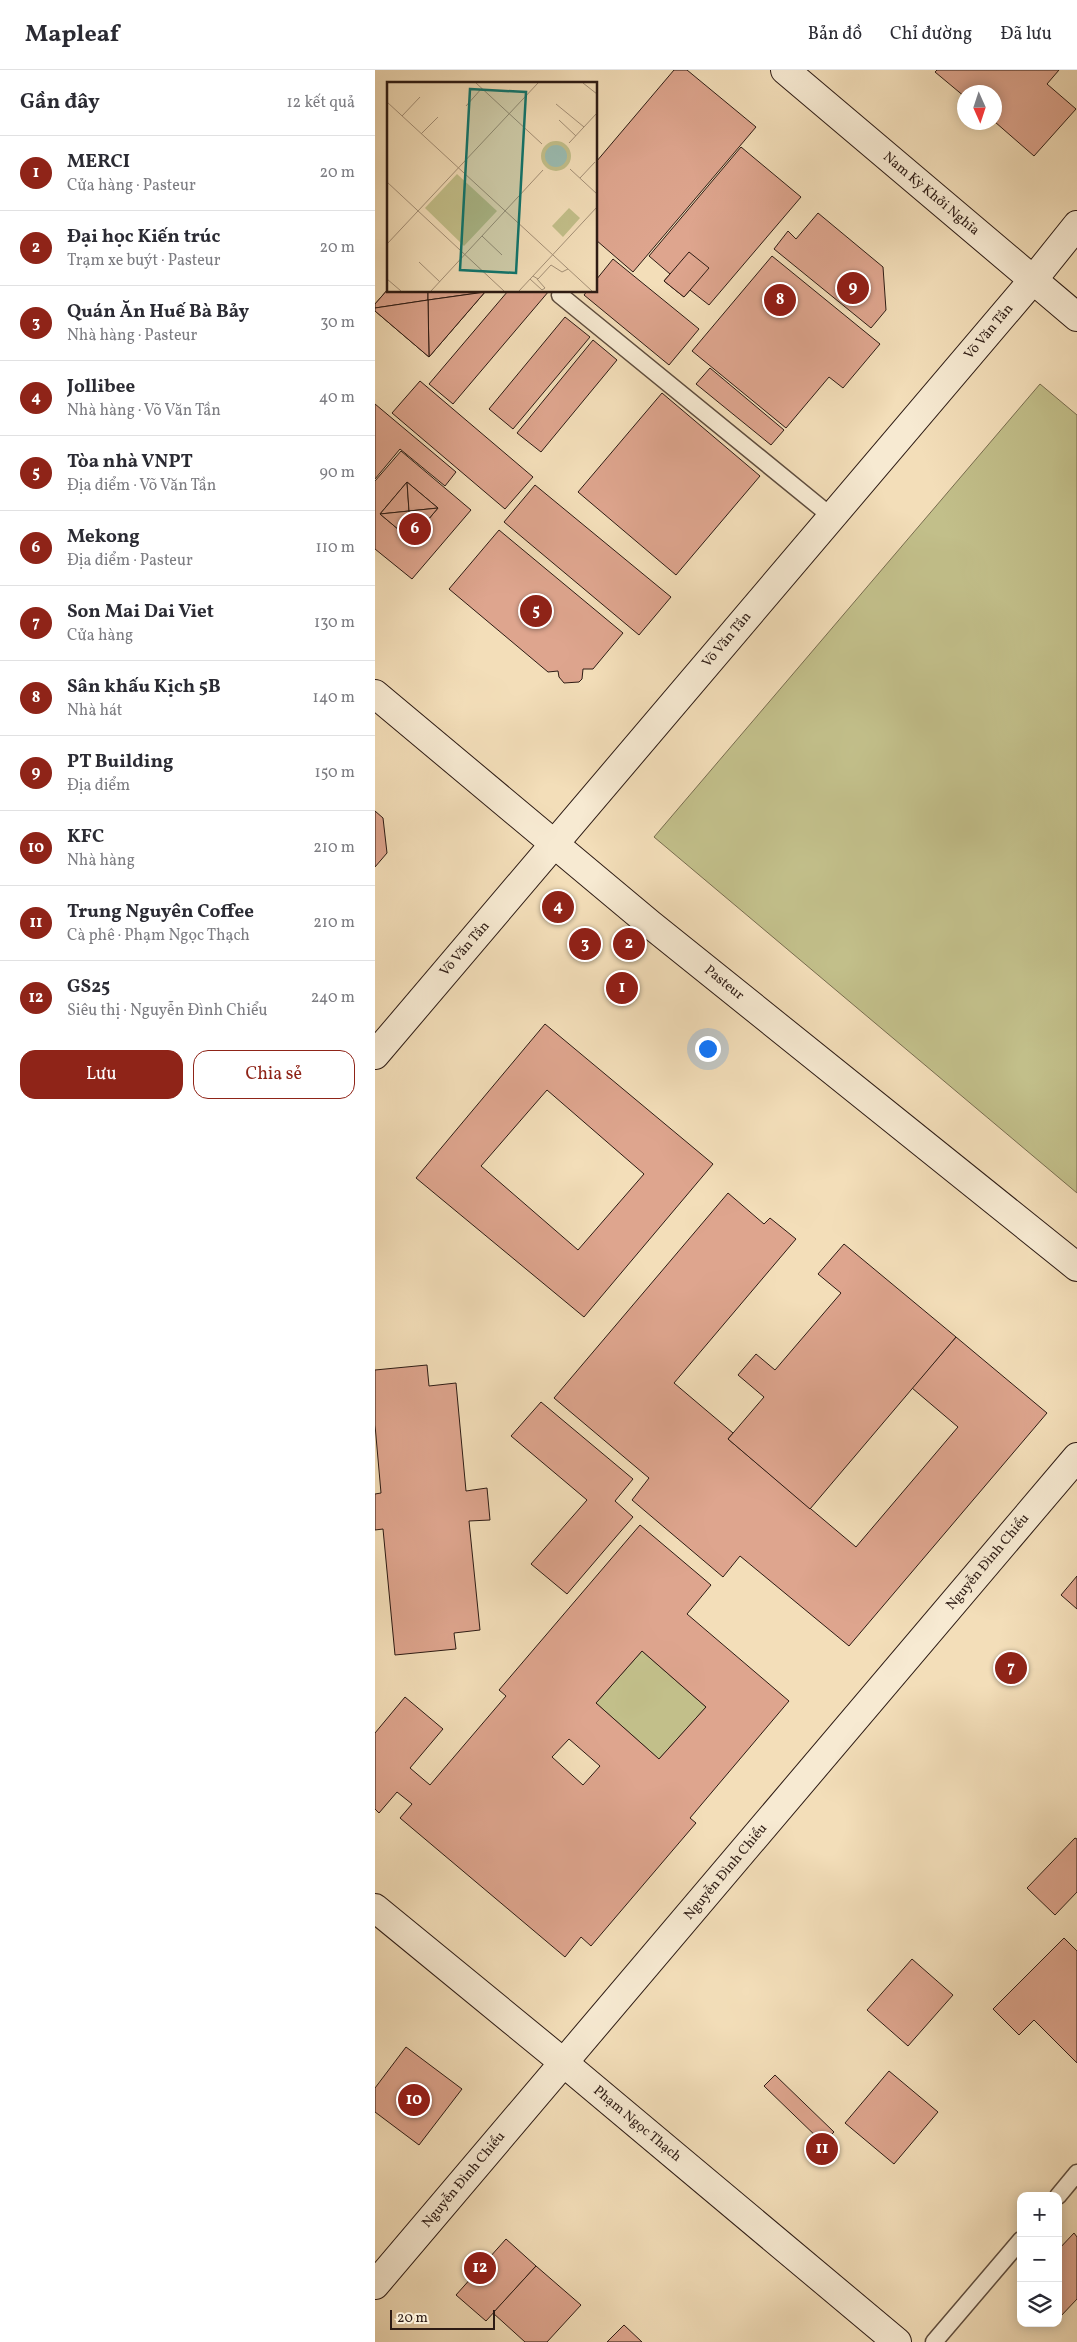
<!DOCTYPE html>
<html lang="vi">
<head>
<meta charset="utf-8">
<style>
  :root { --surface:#fff; --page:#f7f7f7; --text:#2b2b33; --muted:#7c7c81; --line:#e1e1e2; --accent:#8f2418 }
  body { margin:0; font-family:Vollkorn,serif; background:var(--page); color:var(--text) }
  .controls { position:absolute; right:15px; bottom:15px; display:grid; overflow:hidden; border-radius:10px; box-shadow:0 2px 12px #0003 }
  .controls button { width:45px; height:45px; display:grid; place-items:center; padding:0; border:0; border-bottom:1px solid var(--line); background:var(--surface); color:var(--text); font:25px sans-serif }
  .compass { position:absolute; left:582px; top:15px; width:45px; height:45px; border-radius:50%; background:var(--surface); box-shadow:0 2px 12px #0003; rotate:177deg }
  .scale { position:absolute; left:15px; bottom:12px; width:105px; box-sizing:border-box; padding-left:5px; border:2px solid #2d1b14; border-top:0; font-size:14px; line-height:18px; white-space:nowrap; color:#2d1b14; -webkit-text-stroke:4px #f7ead2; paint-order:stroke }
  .you { position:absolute; left:332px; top:978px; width:18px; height:18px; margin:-12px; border:4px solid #fff; border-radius:50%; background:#1a73e8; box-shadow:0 0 0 8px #1a73e833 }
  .badge { display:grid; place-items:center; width:32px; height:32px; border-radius:50%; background:var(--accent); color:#fff; font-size:16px; font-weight:700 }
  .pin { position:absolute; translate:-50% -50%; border:2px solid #fff; box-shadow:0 1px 5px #0006 }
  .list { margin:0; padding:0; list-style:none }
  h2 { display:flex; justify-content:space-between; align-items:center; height:65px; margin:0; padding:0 20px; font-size:21px }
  h2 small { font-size:16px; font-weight:400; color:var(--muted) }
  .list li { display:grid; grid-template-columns:32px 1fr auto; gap:15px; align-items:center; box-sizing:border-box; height:75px; padding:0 20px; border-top:1px solid var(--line) }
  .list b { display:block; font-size:19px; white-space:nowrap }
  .list p { margin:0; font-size:16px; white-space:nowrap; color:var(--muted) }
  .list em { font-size:16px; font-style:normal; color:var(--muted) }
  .actions { display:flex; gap:10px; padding:15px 20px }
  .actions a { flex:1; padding:11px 0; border:1px solid var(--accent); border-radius:15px; text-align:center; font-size:18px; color:var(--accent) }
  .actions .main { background:var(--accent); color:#fff }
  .icon { flex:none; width:28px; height:28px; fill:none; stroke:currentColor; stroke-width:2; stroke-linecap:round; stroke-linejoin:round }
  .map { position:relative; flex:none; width:702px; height:2272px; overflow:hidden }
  header { display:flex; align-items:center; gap:30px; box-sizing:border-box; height:70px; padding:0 25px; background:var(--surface); border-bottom:1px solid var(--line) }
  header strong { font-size:24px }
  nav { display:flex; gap:28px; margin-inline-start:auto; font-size:18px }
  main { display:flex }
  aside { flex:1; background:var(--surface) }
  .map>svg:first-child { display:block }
</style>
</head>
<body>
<header>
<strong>Mapleaf</strong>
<nav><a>Bản đồ</a><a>Chỉ đường</a><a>Đã lưu</a></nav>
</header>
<main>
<aside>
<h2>Gần đây<small>12 kết quả</small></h2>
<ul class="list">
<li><span class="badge">1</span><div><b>MERCI</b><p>Cửa hàng · Pasteur</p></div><em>20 m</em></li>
<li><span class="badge">2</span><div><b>Đại học Kiến trúc</b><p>Trạm xe buýt · Pasteur</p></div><em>20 m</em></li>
<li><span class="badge">3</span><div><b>Quán Ăn Huế Bà Bảy</b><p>Nhà hàng · Pasteur</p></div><em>30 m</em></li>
<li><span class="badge">4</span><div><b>Jollibee</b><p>Nhà hàng · Võ Văn Tần</p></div><em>40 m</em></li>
<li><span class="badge">5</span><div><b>Tòa nhà VNPT</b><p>Địa điểm · Võ Văn Tần</p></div><em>90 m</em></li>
<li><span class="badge">6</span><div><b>Mekong</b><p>Địa điểm · Pasteur</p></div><em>110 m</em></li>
<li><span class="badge">7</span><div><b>Son Mai Dai Viet</b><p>Cửa hàng</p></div><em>130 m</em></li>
<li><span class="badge">8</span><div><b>Sân khấu Kịch 5B</b><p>Nhà hát</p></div><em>140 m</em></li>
<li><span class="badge">9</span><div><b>PT Building</b><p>Địa điểm</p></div><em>150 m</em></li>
<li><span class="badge">10</span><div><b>KFC</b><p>Nhà hàng</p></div><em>210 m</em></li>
<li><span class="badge">11</span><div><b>Trung Nguyên Coffee</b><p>Cà phê · Phạm Ngọc Thạch</p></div><em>210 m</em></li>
<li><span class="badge">12</span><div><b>GS25</b><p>Siêu thị · Nguyễn Đình Chiểu</p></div><em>240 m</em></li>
</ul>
<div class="actions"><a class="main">Lưu</a><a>Chia sẻ</a></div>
</aside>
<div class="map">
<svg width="702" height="2272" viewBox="0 0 702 2272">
  <rect width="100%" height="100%" fill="#f3deb9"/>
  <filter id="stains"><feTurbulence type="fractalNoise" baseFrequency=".004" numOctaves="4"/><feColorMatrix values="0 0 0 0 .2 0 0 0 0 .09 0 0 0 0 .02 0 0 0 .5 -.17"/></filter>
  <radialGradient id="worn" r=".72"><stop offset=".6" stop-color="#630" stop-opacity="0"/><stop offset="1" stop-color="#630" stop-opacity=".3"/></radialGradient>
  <g fill="#c2bf8a" stroke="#786d4f">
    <polygon points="665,314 702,345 702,1123 279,767"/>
    <polygon points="267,1581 331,1637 284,1689 221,1633"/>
  </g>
  <g fill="#dea58e" stroke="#2d1b14" fill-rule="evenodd">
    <polygon points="299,0 312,0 381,57 258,202 221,170 221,92"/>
    <polygon points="562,0 684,0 672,14 701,39 659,86 620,52 620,22 590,22 590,27 560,2"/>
    <polygon points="366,77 426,127 334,235 315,220 309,227 289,211 295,204 274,186"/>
    <polygon points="443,143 508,197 511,240 496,258 399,179 413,161 421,169"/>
    <polygon points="314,182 334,198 309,227 289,211"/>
    <polygon points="397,186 505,274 468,318 454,307 411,358 317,281"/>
    <polygon points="238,189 324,259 294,295 209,225 212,221 221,221 221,210"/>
    <polygon points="14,218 14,221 110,222 54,287 0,241 0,234"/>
    <polygon points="14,218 14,221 53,221 53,230 0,238 0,234"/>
    <polygon points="53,221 110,221 110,222 53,230"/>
    <polygon points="133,221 174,221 78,334 54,314"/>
    <polygon points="110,222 54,287 53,230"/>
    <polygon points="53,230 54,287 0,241 0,238"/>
    <polygon points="190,247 215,267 138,359 114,339"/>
    <polygon points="218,270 242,290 166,382 142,363"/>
    <polygon points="335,298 409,360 396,375 321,314"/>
    <polygon points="45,311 158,407 130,439 17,343"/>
    <polygon points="287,323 385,406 301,505 203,422"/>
    <polygon points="0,334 81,402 70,416 25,379 0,409"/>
    <polygon points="26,381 96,440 37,509 0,479 0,411"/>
    <polygon points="32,412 63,438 36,470 5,444"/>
    <polygon points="32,412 34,441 5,444"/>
    <polygon points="32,412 63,438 34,441"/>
    <polygon points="160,415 296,527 264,565 129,452"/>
    <polygon points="63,438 36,470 34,441"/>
    <polygon points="34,441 36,470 5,444"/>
    <polygon points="124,460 248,563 218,599 208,599 207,609 204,612 189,613 184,607 183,601 173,602 74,519"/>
    <polygon points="0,741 8,748 12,783 0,797"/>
    <path d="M170,954L338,1094L209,1247L41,1108ZM172,1020L269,1104L203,1180L106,1096Z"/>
    <polygon points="353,1123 389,1154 395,1148 421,1169 299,1313 358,1363 353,1369 481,1477 583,1357 537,1318 581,1267 672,1343 474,1576 365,1486 348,1507 257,1430 274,1408 179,1328"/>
    <polygon points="469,1174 581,1267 435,1439 353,1369 389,1327 363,1305 381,1284 400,1300 466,1223 443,1204"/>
    <polygon points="52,1295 54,1316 81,1313 91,1421 112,1418 115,1450 94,1451 105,1560 79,1563 81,1579 20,1585 8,1459 0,1460 0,1424 6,1423 0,1355 0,1300"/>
    <polygon points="166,1332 258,1409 240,1431 258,1447 192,1524 156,1494 212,1430 136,1366"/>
    <path d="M265,1455L336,1515L312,1544L414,1631L315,1748L321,1753L216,1876L206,1867L190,1887L25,1748L37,1734L22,1722L4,1743L0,1739V1663L30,1627L68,1659L35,1698L55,1715L131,1626L124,1620ZM267,1581L331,1637L284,1689L221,1633ZM194,1669L225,1696L208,1715L177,1687Z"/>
    <polygon points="702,1506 702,1539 686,1525"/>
    <polygon points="700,1768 702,1769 702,1822 680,1845 652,1818"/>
    <polygon points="689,1868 702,1881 702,1993 659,1950 644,1965 618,1939"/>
    <polygon points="537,1889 578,1925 533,1976 492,1940"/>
    <polygon points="31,1977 87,2019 44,2075 0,2042 0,2018"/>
    <polygon points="514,2001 563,2042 519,2094 470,2053"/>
    <polygon points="400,2005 459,2062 448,2073 389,2016"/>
    <polygon points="699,2163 702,2167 702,2229 685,2247 683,2245 683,2180"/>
    <polygon points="131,2169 161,2196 111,2251 81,2225"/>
    <polygon points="161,2196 206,2235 172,2272 150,2272 118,2243"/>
    <polygon points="249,2255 267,2272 232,2272"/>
  </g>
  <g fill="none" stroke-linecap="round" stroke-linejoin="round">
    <g stroke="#5e4c3d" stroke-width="19">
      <g id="lane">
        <polyline points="185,225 457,447"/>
        <polyline points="683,2126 702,2103"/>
        <polyline points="559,2272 646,2170"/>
      </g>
    </g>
    <g stroke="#2d1b14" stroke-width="30">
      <g id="secondary">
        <polyline points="410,0 702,247"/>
        <polyline points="0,624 275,854 702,1197"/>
        <polyline points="0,985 658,210 702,155"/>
        <polyline points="0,1838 189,1993 522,2272"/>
        <polyline points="0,2215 702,1387"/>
      </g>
    </g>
    <use href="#lane" stroke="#f7ead2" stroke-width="16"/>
    <use href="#secondary" stroke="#f7ead2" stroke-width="28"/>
  </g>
  <g text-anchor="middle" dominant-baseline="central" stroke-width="5" stroke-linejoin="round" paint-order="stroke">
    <g font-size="14" fill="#2d1b14" stroke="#f7ead2">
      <text transform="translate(556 124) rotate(40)">Nam Kỳ Khởi Nghĩa</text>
      <text transform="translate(614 262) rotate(-50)">Võ Văn Tần</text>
      <text transform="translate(352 570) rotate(-50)">Võ Văn Tần</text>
      <text transform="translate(90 879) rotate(-49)">Võ Văn Tần</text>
      <text transform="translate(349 913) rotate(39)">Pasteur</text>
      <text transform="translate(613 1492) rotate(-50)">Nguyễn Đình Chiểu</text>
      <text transform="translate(351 1802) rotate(-50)">Nguyễn Đình Chiểu</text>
      <text transform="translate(262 2054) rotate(40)">Phạm Ngọc Thạch</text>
      <text transform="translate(89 2110) rotate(-50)">Nguyễn Đình Chiểu</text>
    </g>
  </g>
  <g transform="translate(12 12)">
    <rect width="210" height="210" fill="#f3deb9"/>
    <path d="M154 74a15 15 0 1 1 30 0a15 15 0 1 1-30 0ZM70,92L110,129L77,164L38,126ZM182,126L193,136L176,155L165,144Z" fill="#c2bf8a"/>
    <path d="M158 74a11 11 0 1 1 22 0a11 11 0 1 1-22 0Z" fill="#9bbcb1"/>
    <path fill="none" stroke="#a49077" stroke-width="1" d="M89,1L155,62M196,1L210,12M0,20L205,209M169,22L197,45M79,24L95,6M15,34L33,15M172,38L189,54M34,52L51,35M182,61L210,31M183,87L210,112M193,96L208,80M0,100L117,209M95,154L115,173M0,162L151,1M32,180L53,200M146,194L151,197L164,183L175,190L181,187M0,197L14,209M143,197L155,208L158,206L150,197M44,209L156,88M132,209L210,125"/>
    <path fill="#0f766e" fill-opacity="0.15" stroke="#0f766e" stroke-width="2.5" d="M83,7L139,10L129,191L73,188Z"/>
    <rect width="210" height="210" fill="none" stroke="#2d1b14" stroke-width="2.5"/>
  </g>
  <rect width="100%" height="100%" filter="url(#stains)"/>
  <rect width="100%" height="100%" fill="url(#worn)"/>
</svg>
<div class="controls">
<button>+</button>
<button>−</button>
<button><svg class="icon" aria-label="layers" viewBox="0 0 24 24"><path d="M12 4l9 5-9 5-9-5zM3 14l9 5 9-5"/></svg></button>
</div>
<svg class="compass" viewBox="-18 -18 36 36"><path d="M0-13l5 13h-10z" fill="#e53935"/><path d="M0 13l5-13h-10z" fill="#7c7c81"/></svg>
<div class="scale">20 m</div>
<div class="you"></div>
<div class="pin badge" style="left:247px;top:918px">1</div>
<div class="pin badge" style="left:254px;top:874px">2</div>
<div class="pin badge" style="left:210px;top:874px">3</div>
<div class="pin badge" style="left:183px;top:837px">4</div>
<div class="pin badge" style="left:161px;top:541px">5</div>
<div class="pin badge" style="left:40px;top:459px">6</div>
<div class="pin badge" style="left:636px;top:1598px">7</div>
<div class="pin badge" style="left:405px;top:230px">8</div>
<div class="pin badge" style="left:478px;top:218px">9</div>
<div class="pin badge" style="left:39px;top:2030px">10</div>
<div class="pin badge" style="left:447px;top:2079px">11</div>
<div class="pin badge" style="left:105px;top:2198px">12</div>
</div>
</main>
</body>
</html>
